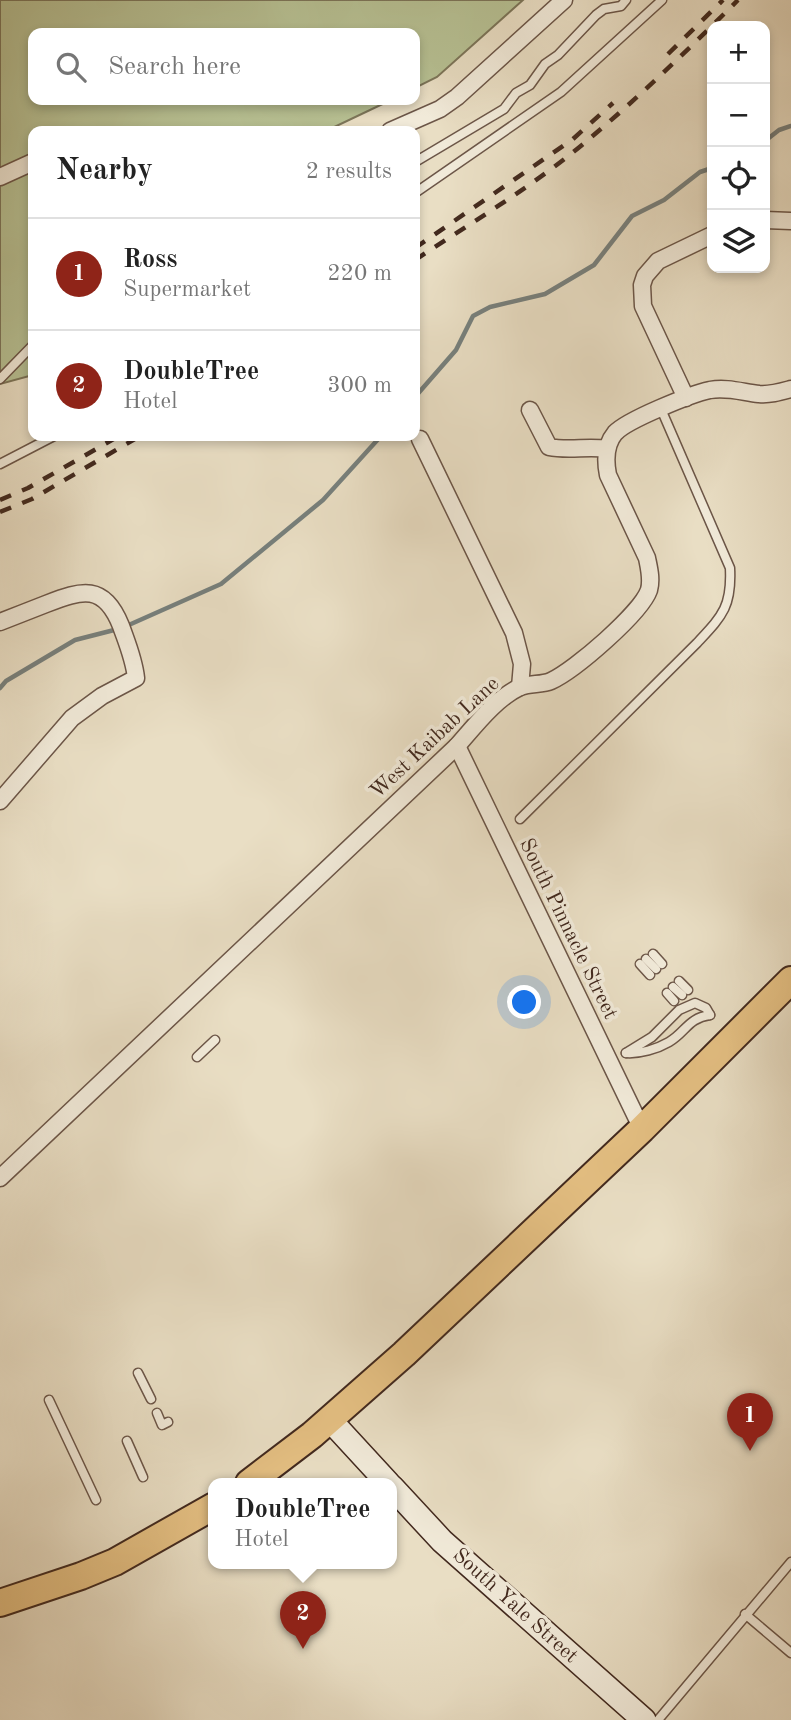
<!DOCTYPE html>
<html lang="en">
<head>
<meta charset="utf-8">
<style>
  :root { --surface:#fff; --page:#f6f6f6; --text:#222; --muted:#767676; --line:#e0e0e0; --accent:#8f2418 }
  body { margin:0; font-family:"Old Standard TT",serif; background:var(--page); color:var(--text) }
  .controls { position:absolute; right:21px; top:21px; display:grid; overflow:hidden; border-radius:14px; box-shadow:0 4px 10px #0003 }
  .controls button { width:63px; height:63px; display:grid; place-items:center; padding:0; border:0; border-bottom:2px solid var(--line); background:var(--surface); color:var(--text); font:35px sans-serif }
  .you { position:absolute; left:525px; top:1003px; width:24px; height:24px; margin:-18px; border:5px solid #fff; border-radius:50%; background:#1a73e8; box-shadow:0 0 0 10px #1a73e833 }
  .badge { display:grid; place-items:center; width:46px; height:46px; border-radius:50%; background:var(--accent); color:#fff; font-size:23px; font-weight:700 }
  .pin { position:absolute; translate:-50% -58px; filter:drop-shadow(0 2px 4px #0008) }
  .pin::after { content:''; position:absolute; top:37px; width:24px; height:21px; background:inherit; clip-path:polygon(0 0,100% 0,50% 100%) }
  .popup { position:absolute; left:208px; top:1478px; width:189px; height:91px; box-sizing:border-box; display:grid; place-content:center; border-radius:14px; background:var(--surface); filter:drop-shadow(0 2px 5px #0005); font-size:23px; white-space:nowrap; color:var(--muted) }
  .popup b { font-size:26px; color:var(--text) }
  .popup::after { content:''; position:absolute; left:50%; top:100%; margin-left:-14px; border:14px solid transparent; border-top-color:var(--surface) }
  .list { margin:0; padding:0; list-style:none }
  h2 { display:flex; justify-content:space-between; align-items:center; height:91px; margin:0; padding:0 28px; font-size:30px }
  h2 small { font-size:23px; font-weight:400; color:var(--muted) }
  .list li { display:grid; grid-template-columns:46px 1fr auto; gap:21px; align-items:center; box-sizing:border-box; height:112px; padding:0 28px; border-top:2px solid var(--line) }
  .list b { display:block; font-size:26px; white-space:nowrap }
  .list p { margin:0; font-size:23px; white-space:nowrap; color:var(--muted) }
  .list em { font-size:23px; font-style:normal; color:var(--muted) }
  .icon { flex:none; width:38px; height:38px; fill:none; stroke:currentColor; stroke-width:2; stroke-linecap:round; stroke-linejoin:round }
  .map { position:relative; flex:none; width:791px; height:1720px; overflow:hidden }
  .search { position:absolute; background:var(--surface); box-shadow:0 4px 10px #0003; left:28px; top:28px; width:392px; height:77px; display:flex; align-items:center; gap:18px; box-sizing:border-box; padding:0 24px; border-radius:14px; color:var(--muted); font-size:26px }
  .panel { position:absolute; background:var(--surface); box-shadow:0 4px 10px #0003; left:28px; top:126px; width:392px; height:315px; border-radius:14px }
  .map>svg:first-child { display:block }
</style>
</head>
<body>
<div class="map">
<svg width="791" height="1720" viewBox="0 0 791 1720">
  <rect width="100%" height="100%" fill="#e9dec4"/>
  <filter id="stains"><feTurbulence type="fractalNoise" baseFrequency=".00286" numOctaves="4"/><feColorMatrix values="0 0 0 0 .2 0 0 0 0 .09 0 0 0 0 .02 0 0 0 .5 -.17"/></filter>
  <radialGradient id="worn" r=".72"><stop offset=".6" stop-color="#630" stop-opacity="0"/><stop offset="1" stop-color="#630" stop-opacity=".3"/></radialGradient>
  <polygon fill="#b7c194" stroke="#7c7559" stroke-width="2" points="0,0 523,0 437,77 415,88 415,33 33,33 33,100 391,100 326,131 33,131 33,375 0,384"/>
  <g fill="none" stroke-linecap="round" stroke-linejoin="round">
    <g stroke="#77807d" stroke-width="4.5">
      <polyline points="765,141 779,130 791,126"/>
      <polyline points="415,397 456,350 473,316 490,307 545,294 594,265 632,216 664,200 700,172 712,168"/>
      <polyline points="0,688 6,681 75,640 122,628 221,584 323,500 381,436"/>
    </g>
    <g stroke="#6c5648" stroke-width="11">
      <g id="lane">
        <polyline points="415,162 504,109 516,93 530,85 545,64 558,55 596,15 604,9 621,6 626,0"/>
        <polyline points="415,193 561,92 662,0"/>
        <polyline points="0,379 33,345"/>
        <polyline points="0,464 54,436"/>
        <path d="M520,819L697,643C722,616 732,607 730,568L661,409"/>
        <polyline points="653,954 662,964"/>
        <polyline points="646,959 656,969"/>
        <polyline points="640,964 650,975"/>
        <polyline points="679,981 688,990"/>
        <polyline points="673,987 682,995"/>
        <polyline points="667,993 674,1001"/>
        <polyline points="626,1053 652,1037 679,1010 695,1003 706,1008 710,1015"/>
        <path d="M626,1053C640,1054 657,1049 669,1042C686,1032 688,1018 710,1015"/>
        <polyline points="197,1057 215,1040"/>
        <polyline points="138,1373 151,1399"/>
        <polyline points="49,1400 96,1500"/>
        <polyline points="157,1413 162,1425 168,1422"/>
        <polyline points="127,1441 143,1477"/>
        <polyline points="745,1614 791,1653"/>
        <polyline points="658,1720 791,1562"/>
      </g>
    </g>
    <g stroke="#6c5648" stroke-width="19">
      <g id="street">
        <polyline points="390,131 440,109 457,97 564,0"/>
        <polyline points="0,177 33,162"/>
        <polyline points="765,220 791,221"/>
        <polyline points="686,398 643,306 642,285 645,276 658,261 712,235"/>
        <path d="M530,410L549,447C568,451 588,446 607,449"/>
        <polyline points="420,439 514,633 522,664 520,687"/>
        <path d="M0,622C15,616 31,610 46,604C82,590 104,583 121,626C127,643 134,659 136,678L102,696L72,718L0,801"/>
        <polyline points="457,746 642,1129"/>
        <path d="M0,1178L457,746C474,727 496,698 520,687C530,683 542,685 551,681C575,670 641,613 649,590C652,579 649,568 647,558L608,475C605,460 605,445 615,433C627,420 691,394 710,390C727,387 742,392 759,394C770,395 780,392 791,389"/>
      </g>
    </g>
    <g stroke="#42291e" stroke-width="26">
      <g id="secondary">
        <polyline points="330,1420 388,1483"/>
        <polyline points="392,1487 442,1541 644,1720"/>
      </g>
    </g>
    <g stroke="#42291e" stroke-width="30">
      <g id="primary">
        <polyline points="249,1483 312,1435 404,1354 642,1129 791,980"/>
        <polyline points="0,1603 81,1576 115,1562 214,1506"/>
      </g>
    </g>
    <use href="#lane" stroke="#f1ead9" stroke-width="8"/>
    <use href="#street" stroke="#f1ead9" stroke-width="16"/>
    <use href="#secondary" stroke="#f1ead9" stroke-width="23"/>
    <use href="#primary" stroke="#e4bf82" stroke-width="26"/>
    <g stroke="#42291e" stroke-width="4.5" stroke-dasharray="12 12" stroke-linecap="butt">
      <polyline points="668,54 723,0"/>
      <polyline points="415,248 573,139 613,103"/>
      <path d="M415,260C471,223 530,188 582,145C636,100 688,50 738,0"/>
      <polyline points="0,500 28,488 119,436"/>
      <polyline points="0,512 32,499 140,436"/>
    </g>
  </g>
  <g text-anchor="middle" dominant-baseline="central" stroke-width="7" stroke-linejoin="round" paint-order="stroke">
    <g font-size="21" fill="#42291e" stroke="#f1ead9">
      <text transform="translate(435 738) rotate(-43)">West Kaibab Lane</text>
      <text transform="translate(568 929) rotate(64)">South Pinnacle Street</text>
      <text transform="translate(515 1606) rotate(42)">South Yale Street</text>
    </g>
  </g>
  <rect width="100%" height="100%" filter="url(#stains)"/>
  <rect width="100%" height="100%" fill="url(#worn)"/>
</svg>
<div class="controls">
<button>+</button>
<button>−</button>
<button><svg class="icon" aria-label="locate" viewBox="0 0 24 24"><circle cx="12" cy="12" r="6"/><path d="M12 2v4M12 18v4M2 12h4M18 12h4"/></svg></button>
<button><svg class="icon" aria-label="layers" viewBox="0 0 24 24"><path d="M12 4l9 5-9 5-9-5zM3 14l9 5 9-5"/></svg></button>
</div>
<div class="you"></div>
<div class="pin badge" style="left:750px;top:1451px">1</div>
<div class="pin badge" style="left:303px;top:1649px">2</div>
<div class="popup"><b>DoubleTree</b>Hotel</div>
<div class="search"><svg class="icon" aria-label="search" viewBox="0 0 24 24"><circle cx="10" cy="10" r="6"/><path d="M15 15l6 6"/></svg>Search here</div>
<section class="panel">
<h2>Nearby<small>2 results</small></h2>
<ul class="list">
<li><span class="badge">1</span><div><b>Ross</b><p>Supermarket</p></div><em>220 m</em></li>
<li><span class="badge">2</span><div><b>DoubleTree</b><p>Hotel</p></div><em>300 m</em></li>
</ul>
</section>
</div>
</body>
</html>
